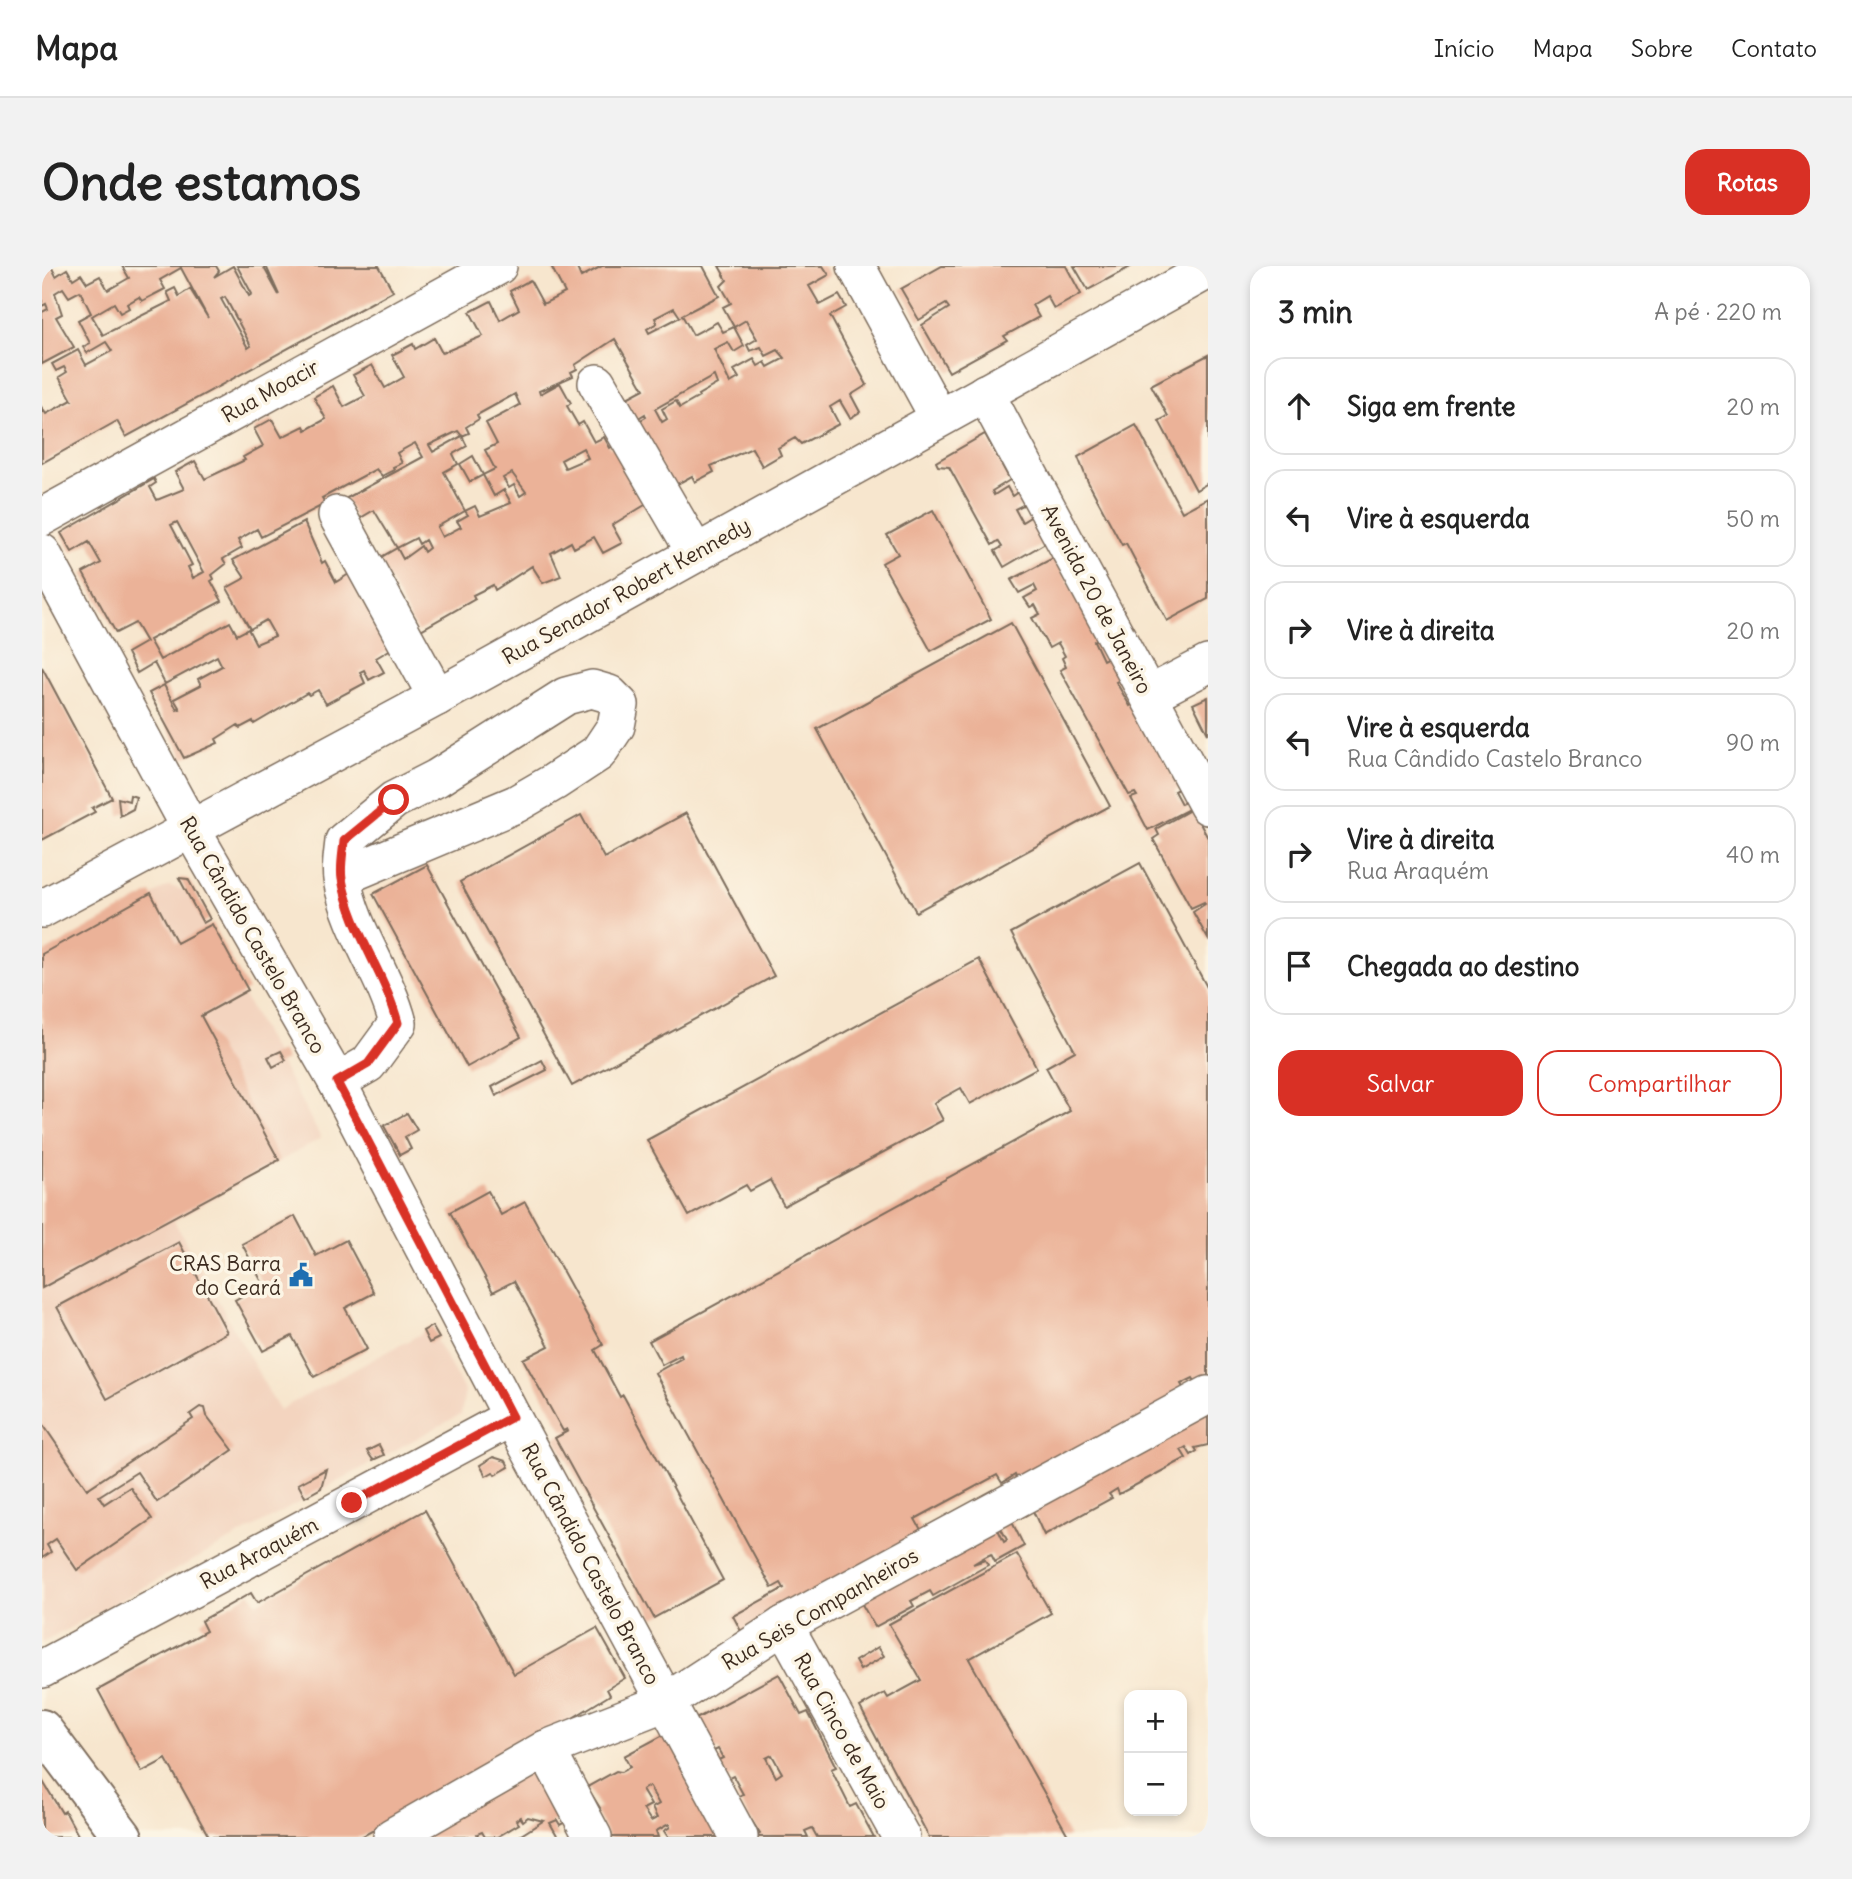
<!DOCTYPE html>
<html lang="pt">
<head>
<meta charset="utf-8">
<style>
  :root { --surface:#fff; --page:#f2f2f2; --text:#222; --muted:#767676; --line:#e0e0e0; --accent:#d93025 }
  body { margin:0; font-family:Delius,sans-serif; background:var(--page); color:var(--text) }
  .controls { position:absolute; right:21px; bottom:21px; display:grid; overflow:hidden; border-radius:14px; box-shadow:0 4px 10px #0003 }
  .controls button { width:63px; height:63px; display:grid; place-items:center; padding:0; border:0; border-bottom:2px solid var(--line); background:var(--surface); color:var(--text); font:35px sans-serif }
  .stop { position:absolute; width:21px; height:21px; margin:-16px; border:5px solid #d93025; border-radius:50%; background:#fff }
  .stop.end { background:#d93025; border-color:#fff; box-shadow:0 2px 7px #0008 }
  .list { margin:0; padding:0; list-style:none }
  h2 { display:flex; justify-content:space-between; align-items:center; height:91px; margin:0; padding:0 28px; font-size:30px }
  h2 small { font-size:23px; font-weight:400; color:var(--muted) }
  .list li { display:grid; grid-template-columns:46px 1fr auto; gap:21px; align-items:center; box-sizing:border-box; height:98px; margin:0 14px 14px; padding:0 14px; border:2px solid var(--line); border-radius:21px }
  .list b { display:block; font-size:26px; white-space:nowrap }
  .list p { margin:0; font-size:23px; white-space:nowrap; color:var(--muted) }
  .list em { font-size:23px; font-style:normal; color:var(--muted) }
  .actions { display:flex; gap:14px; padding:21px 28px }
  .actions a { flex:1; padding:16px 0; border:2px solid var(--accent); border-radius:21px; text-align:center; font-size:24px; color:var(--accent) }
  .actions .main { background:var(--accent); color:#fff }
  .icon { flex:none; width:38px; height:38px; fill:none; stroke:currentColor; stroke-width:2; stroke-linecap:round; stroke-linejoin:round }
  .map { position:relative; flex:none; width:1166px; height:1571px; overflow:hidden; border-radius:21px }
  header { display:flex; align-items:center; gap:42px; box-sizing:border-box; height:98px; padding:0 35px; background:var(--surface); border-bottom:2px solid var(--line) }
  header strong { font-size:33px }
  nav { display:flex; gap:38px; margin-inline-start:auto; font-size:24px }
  .intro { display:flex; align-items:center; justify-content:space-between; box-sizing:border-box; height:168px; padding:0 42px }
  h1 { margin:0; font-size:49px }
  .button { padding:18px 32px; border-radius:21px; background:var(--accent); color:#fff; font-size:24px; font-weight:700 }
  main { display:flex; gap:42px; padding:0 42px }
  aside { flex:1; background:var(--surface); border-radius:21px; box-shadow:0 4px 10px #0003 }
  .map>svg:first-child { display:block }
</style>
</head>
<body>
<header>
<strong>Mapa</strong>
<nav><a>Início</a><a>Mapa</a><a>Sobre</a><a>Contato</a></nav>
</header>
<div class="intro"><h1>Onde estamos</h1><a class="button">Rotas</a></div>
<main>
<div class="map">
<svg width="1166" height="1571" viewBox="0 0 1166 1571">
  <rect width="100%" height="100%" fill="#fcf5e5"/>
  <filter id="ink" filterUnits="userSpaceOnUse"><feTurbulence type="fractalNoise" baseFrequency=".0143" numOctaves="2"/><feDisplacementMap in="SourceGraphic" scale="14" xChannelSelector="R" yChannelSelector="G"/><feConvolveMatrix kernelMatrix="1 2 1 2 8 2 1 2 1" color-interpolation-filters="sRGB"/></filter>
  <filter id="wash" filterUnits="userSpaceOnUse"><feTurbulence type="fractalNoise" baseFrequency=".00686" numOctaves="4" result="noise"/><feDisplacementMap in="SourceGraphic" scale="28" xChannelSelector="R" yChannelSelector="G"/><feGaussianBlur stdDeviation="1.57" result="paint"/><feColorMatrix in="noise" values="0 0 0 0 0 0 0 0 0 0 0 0 0 0 0 0 0 1.4 0 .05"/><feComposite in="paint" operator="in"/></filter>
  <g filter="url(#wash)">
    <rect width="100%" height="100%" fill="#f7e6ce"/>
    <polygon fill="#f3d4bf" points="127,620 145,625 279,872 132,955 237,1144 388,1063 423,1126 419,1148 0,1377 0,689"/>
    <g id="blocks">
      <g fill="#ebb298" fill-rule="evenodd">
        <path d="M0,0H9L14,10L25,3L31,13L39,8L45,17L58,10L66,24L87,12L80,0H174L177,5L172,11L191,0L207,30L210,28L195,0H221L237,29L224,0H337L351,25L84,171L75,155L0,197V142L4,148L30,134L17,111L25,106L22,101L14,105L10,98L36,84L44,99L70,85L64,76L45,87L41,81L48,77L36,54L49,47L38,25L27,31L21,22L13,27L20,48L14,51L32,81L0,98V46L6,43L4,38L0,40ZM139,2L166,52L148,23L137,30L133,22L125,26L129,35L61,69L50,50L72,37L78,47L87,42L85,38L97,31L100,35L123,23L118,14ZM183,31L209,80L206,82L179,33Z"/>
        <path d="M514,0H534L539,11L560,0H661L677,30L640,49L651,69L675,56L681,66L692,61L702,80L692,86L686,76L672,83L688,117L697,112L692,104L712,93L716,100L723,96L726,101L743,92L736,84L724,90L719,81L708,85L705,79L715,73L704,54L692,61L681,41L689,37L679,20L685,14L677,0H781L787,9L767,20L778,39L797,29L804,41L788,50L825,119L809,129L818,146L808,152L798,135L788,141L797,158L759,178L753,172L736,182L739,189L720,200L710,182L669,200L672,206L653,216L650,210L630,221L595,156L604,151L603,148L593,154L583,133L602,123L573,73L533,99L535,103L529,106L531,110L497,125L498,128L518,117L529,137L525,140L536,159L541,156L552,176L562,171L568,182L575,178L608,236L570,259L580,277L561,287L552,271L532,282L529,276L509,287L519,310L501,317L490,300L453,324L451,319L431,329L433,333L375,366L336,293L355,282L361,293L379,280L382,286L387,282L383,274L377,278L374,272L355,282L332,244L315,254L303,233L381,191L373,177L355,187L360,197L351,201L352,204L340,210L334,203L280,232L286,242L280,245L277,241L219,271L215,263L196,274L200,282L181,293L184,298L170,309L172,313L169,315L180,335L107,374L118,394L188,356L195,369L206,363L214,378L233,370L224,354L208,363L185,322L203,312L191,294L262,256L280,297L283,295L294,316L307,308L354,380L334,392L342,406L327,414L322,404L318,406L323,417L284,438L276,424L267,429L265,427L212,458L211,455L198,462L196,459L174,473L176,477L142,492L107,427L122,419L135,444L138,443L132,433L159,419L156,413L180,400L175,390L123,418L112,397L95,407L85,387L104,376L93,357L74,367L41,307L59,297L47,276L30,286L19,267L112,213L114,217L108,221L115,234L142,223L133,206L153,195L163,213L203,194L201,191L221,180L212,163L230,153L240,171L262,160L264,164L284,153L272,131L291,120L302,141L323,130L311,109L330,99L343,122L362,111L350,89L371,78L373,83L392,72L400,87L441,70L428,46L449,35L458,54L477,43L468,25L488,14L501,38L523,27L510,2ZM632,42L638,51L607,67L605,63L615,57L613,52ZM672,110L675,118L656,129L657,131L638,142L634,135L620,143L625,153L620,156L613,143ZM473,128L478,139L444,157L455,178L443,184L453,203L441,209L431,190L418,198L428,216L441,209L452,230L462,224L469,237L438,250L433,240L423,245L402,206L416,198L411,188L425,180L420,170L391,186L387,179L416,165L420,170L427,167L424,161L437,153L435,149ZM541,182L546,192L523,202L519,194ZM470,207L484,226L478,230L472,219L467,222L461,212ZM423,245L426,249L415,255L419,261L400,271L395,261ZM135,256L162,306L151,312L146,301L150,299L129,259Z"/>
        <polygon points="900,0 1024,0 1039,28 1012,43 1005,30 990,39 997,51 962,70 965,74 907,106 880,59 907,42 904,38 877,54 859,23"/>
        <polygon points="1032,0 1090,0 1046,24"/>
        <polygon points="1166,89 1166,217 1154,224 1117,155 1126,150 1109,119"/>
        <polygon points="1094,159 1140,246 1166,232 1166,333 1125,355 1084,277 1080,279 1046,216 1036,191"/>
        <polygon points="943,168 968,214 950,225 952,229 965,221 970,230 976,226 983,238 973,243 980,256 990,250 1005,276 962,301 953,285 960,281 956,275 950,279 907,201 896,200 894,196"/>
        <polygon points="891,244 949,353 889,385 840,297 856,288 845,269"/>
        <polygon points="1013,291 1057,372 1052,375 1061,394 1067,391 1080,413 1074,416 1088,440 1093,436 1138,522 1132,525 1139,538 1143,536 1147,543 1106,564 1089,532 1095,530 1093,527 1087,529 1018,404 1024,401 1020,392 1023,390 1016,377 1007,382 990,352 998,348 993,339 988,341 982,332 995,325 992,319 977,327 969,314"/>
        <polygon points="969,357 1068,540 874,646 775,463"/>
        <polygon points="0,401 70,532 50,542 53,546 0,574"/>
        <polygon points="1166,431 1166,468 1151,438"/>
        <polygon points="88,529 94,531 91,543 78,550 76,532 87,535"/>
        <polygon points="1150,543 1166,572 1166,673 1151,646 1163,638 1162,636 1149,642 1111,573 1117,569 1114,563"/>
        <polygon points="644,547 732,710 530,820 418,616 539,549 562,592"/>
        <polygon points="1098,597 1166,723 1166,1117 1157,1122 1151,1112 1139,1118 1145,1129 978,1219 973,1209 960,1217 955,1209 873,1253 883,1271 701,1369 691,1350 742,1322 739,1317 730,1322 613,1107 640,1092 639,1089 620,1099 607,1075 1028,845 1004,801 1033,785 969,667"/>
        <polygon points="385,599 479,771 425,801 331,628"/>
        <polygon points="137,612 146,613 168,653 161,657"/>
        <polygon points="109,627 135,677 170,658 206,724 159,750 237,894 0,1022 0,688"/>
        <polygon points="937,693 995,802 928,838 919,822 892,837 901,854 742,940 728,914 708,925 704,919 647,950 605,874"/>
        <polygon points="239,785 244,794 231,801 226,791"/>
        <polygon points="500,794 505,804 454,830 450,821"/>
        <polygon points="365,847 375,864 363,871 369,883 358,889 342,860"/>
        <polygon points="446,925 459,949 483,936 561,1079 553,1084 578,1131 581,1129 681,1314 612,1352 513,1172 526,1165 525,1163 521,1165 481,1093 507,1080 472,1015 451,1026 408,946"/>
        <polygon points="253,950 274,990 304,974 332,1027 303,1042 325,1083 272,1111 250,1070 221,1085 193,1034 221,1018 200,978"/>
        <polygon points="137,976 185,1066 65,1133 15,1041"/>
        <polygon points="390,1060 397,1072 387,1077 381,1065"/>
        <polygon points="1166,1133 1166,1179 1153,1182 1155,1185 1149,1189 1144,1181 1139,1184 1144,1192 1077,1228 1075,1223 1067,1228 1070,1232 1002,1269 985,1232"/>
        <polygon points="158,1141 163,1142 165,1150 191,1184 115,1236 95,1206 57,1230 62,1238 88,1221 110,1253 35,1304 14,1273 5,1279 9,1286 0,1292 0,1157 45,1223 151,1153 148,1148"/>
        <polygon points="337,1179 342,1189 331,1194 325,1185"/>
        <polygon points="451,1191 464,1195 467,1201 453,1209 451,1206 444,1210 438,1199"/>
        <polygon points="284,1203 279,1222 263,1231 256,1218"/>
        <polygon points="383,1244 472,1408 555,1362 583,1412 565,1423 568,1429 487,1479 319,1571 167,1571 124,1493 100,1506 56,1424 164,1365 159,1355 209,1327 215,1337"/>
        <polygon points="966,1248 982,1280 953,1296 949,1288 943,1291 931,1298 943,1294 946,1299 891,1330 888,1325 869,1335 872,1340 833,1361 814,1328 952,1255 962,1276 965,1274 954,1253"/>
        <polygon points="975,1288 1009,1347 927,1393 1027,1571 887,1571 818,1441 843,1427 846,1432 879,1414 847,1358"/>
        <polygon points="836,1381 842,1390 818,1404 813,1395"/>
        <path d="M737,1408L759,1449L766,1446L794,1501L789,1503L808,1541L814,1538L832,1571H775L770,1562L763,1565L766,1571H713L718,1568L695,1531L701,1528L691,1510L685,1513L674,1495L681,1492L676,1483L670,1486L652,1454ZM730,1489L740,1507L734,1511L724,1492Z"/>
        <path d="M625,1467L685,1571H626L622,1565L628,1561L627,1558L614,1565L616,1571H567L553,1545L558,1542L545,1521L574,1505L579,1506L588,1501L582,1490ZM607,1520L617,1538L610,1542L615,1552L609,1555L601,1543L609,1539L600,1524Z"/>
        <polygon points="503,1496 529,1553 518,1559 515,1554 508,1557 516,1571 476,1571 501,1555 486,1551 481,1555 478,1551 474,1554 477,1558 455,1571 443,1571 440,1566 435,1568 436,1571 368,1571"/>
        <polygon points="0,1514 20,1547 23,1545 37,1571 0,1571"/>
      </g>
    </g>
  </g>
  <g filter="url(#ink)">
    <use href="#blocks" fill-opacity="0" stroke="#7d6c5c" stroke-width="2"/>
    <g fill="none" stroke-linecap="round" stroke-linejoin="round">
      <g stroke="#7d6c5c" stroke-width="40">
        <g id="minor">
          <polyline points="814,0 897,152"/>
          <polyline points="555,117 653,286"/>
          <polyline points="943,127 1166,540"/>
          <polyline points="295,249 395,431"/>
          <polyline points="0,251 456,0"/>
          <polyline points="0,287 149,563 295,816 470,1151 697,1571"/>
          <polyline points="1107,429 1166,398"/>
          <polyline points="0,643 395,431 1166,4"/>
          <path d="M295,816L326,798L356,757C343,707 309,665 300,613C298,601 301,587 302,575L352,534L395,512L524,430L550,423L567,428L578,439L574,460L556,487L512,516L474,538L300,611"/>
          <polyline points="742,1359 859,1571"/>
          <polyline points="0,1403 470,1151"/>
          <polyline points="504,1483 551,1571"/>
          <polyline points="350,1571 504,1483 624,1436 742,1359 1166,1129"/>
        </g>
      </g>
      <g stroke="#7d6c5c" stroke-width="42">
        <polyline id="major" points="0,1463 81,1571"/>
      </g>
      <use href="#minor" stroke="#fff" stroke-width="37"/>
      <use href="#major" stroke="#fff" stroke-width="38"/>
    </g>
  </g>
  <g fill="none" stroke-linecap="round" stroke-linejoin="round" filter="url(#ink)">
    <path stroke="#d93025" stroke-width="9" d="M310,1237L470,1151L295,816L326,798L356,757C343,707 309,665 300,613C298,601 301,587 302,575L352,534"/>
  </g>
  <defs>
    <g id="civic-bare" transform="scale(1.89)"><path d="M-.6-6.5H3V-4.5H.6V-3L4-1V1h2V6H-6V1h2V-1L-.6-3ZM-1.2 2.5V6h2.4V2.5Z" fill="#1f6fb2" stroke="#fcf5e5" stroke-width="2.5" paint-order="stroke"/></g>
  </defs>
  <g fill-rule="evenodd">
    <use href="#civic-bare" x="259" y="1009"/>
  </g>
  <g text-anchor="middle" dominant-baseline="central" stroke-width="7" stroke-linejoin="round" paint-order="stroke">
    <g font-size="21" fill="#3b2a1e" stroke="#fcf5e5">
      <text transform="translate(228 125) rotate(-29)">Rua Moacir</text>
      <text transform="translate(584 325) rotate(-29)">Rua Senador Robert Kennedy</text>
      <text transform="translate(1055 333) rotate(62)">Avenida 20 de Janeiro</text>
      <text transform="translate(211 669) rotate(60)">Rua Cândido Castelo Branco</text>
      <text transform="translate(217 1287) rotate(-28)">Rua Araquém</text>
      <text transform="translate(549 1298) rotate(62)">Rua Cândido Castelo Branco</text>
      <text transform="translate(778 1343) rotate(-30)">Rua Seis Companheiros</text>
      <text transform="translate(800 1465) rotate(61)">Rua Cinco de Maio</text>
    </g>
    <g font-size="21" fill="#3b2a1e" stroke="#fcf5e5" text-anchor="end">
      <text x="239" y="997">CRAS Barra<tspan x="239" dy="24">do Ceará</tspan></text>
    </g>
  </g>
</svg>
<div class="controls">
<button>+</button>
<button>−</button>
</div>
<div class="stop" style="left:352px;top:534px"></div>
<div class="stop end" style="left:310px;top:1237px"></div>
</div>
<aside>
<h2>3 min<small>A pé · 220 m</small></h2>
<ul class="list">
<li><svg class="icon" aria-label="ahead" viewBox="0 0 24 24"><path d="M12 20V5M6 11l6-6 6 6"/></svg><div><b>Siga em frente</b></div><em>20 m</em></li>
<li><svg class="icon" aria-label="left" viewBox="0 0 24 24"><path d="M17 20v-9H6M10 6l-5 5 5 5"/></svg><div><b>Vire à esquerda</b></div><em>50 m</em></li>
<li><svg class="icon" aria-label="right" viewBox="0 0 24 24"><path d="M7 20v-9h11M14 6l5 5-5 5"/></svg><div><b>Vire à direita</b></div><em>20 m</em></li>
<li><svg class="icon" aria-label="left" viewBox="0 0 24 24"><path d="M17 20v-9H6M10 6l-5 5 5 5"/></svg><div><b>Vire à esquerda</b><p>Rua Cândido Castelo Branco</p></div><em>90 m</em></li>
<li><svg class="icon" aria-label="right" viewBox="0 0 24 24"><path d="M7 20v-9h11M14 6l5 5-5 5"/></svg><div><b>Vire à direita</b><p>Rua Araquém</p></div><em>40 m</em></li>
<li><svg class="icon" aria-label="arrive" viewBox="0 0 24 24"><path d="M6 21V4h12l-3 4 3 4H6"/></svg><div><b>Chegada ao destino</b></div></li>
</ul>
<div class="actions"><a class="main">Salvar</a><a>Compartilhar</a></div>
</aside>
</main>
</body>
</html>
